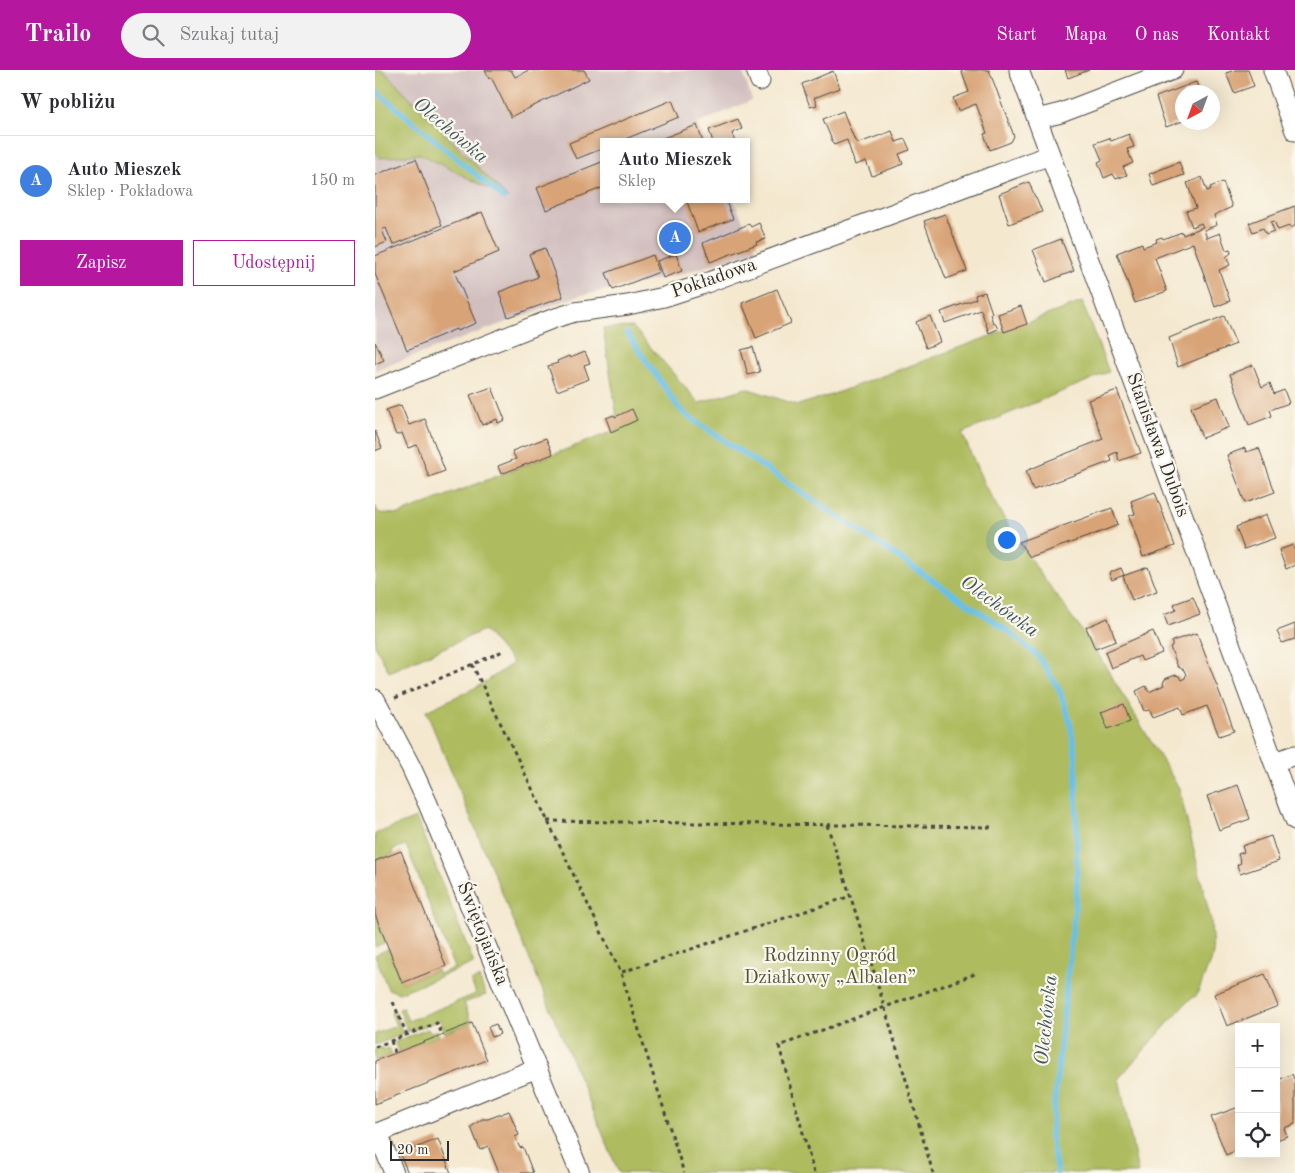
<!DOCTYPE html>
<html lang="pl">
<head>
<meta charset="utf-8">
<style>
  :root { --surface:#fff; --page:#f2f2f3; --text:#2b2b33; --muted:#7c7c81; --line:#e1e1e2; --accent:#b5179e }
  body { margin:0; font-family:"Old Standard TT",serif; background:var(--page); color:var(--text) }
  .controls { position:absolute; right:15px; bottom:15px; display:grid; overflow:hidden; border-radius:0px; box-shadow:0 5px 20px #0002 }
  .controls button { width:45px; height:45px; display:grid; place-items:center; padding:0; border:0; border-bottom:1px solid var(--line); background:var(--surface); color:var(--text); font:25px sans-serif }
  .compass { position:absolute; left:800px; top:15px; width:45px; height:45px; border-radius:50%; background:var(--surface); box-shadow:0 5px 20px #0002; rotate:221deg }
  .scale { position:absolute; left:15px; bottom:12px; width:59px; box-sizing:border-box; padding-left:5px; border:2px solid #2b2b2b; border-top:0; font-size:14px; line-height:18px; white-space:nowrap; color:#2b2b2b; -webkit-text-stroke:4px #fbf7ec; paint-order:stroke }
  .you { position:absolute; left:631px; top:469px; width:18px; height:18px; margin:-12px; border:4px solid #fff; border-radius:50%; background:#1a73e8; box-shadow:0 0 0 8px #1a73e833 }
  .badge { display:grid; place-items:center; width:32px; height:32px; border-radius:50%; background:var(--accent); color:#fff; font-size:16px; font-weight:700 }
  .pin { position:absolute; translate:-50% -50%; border:2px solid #fff; box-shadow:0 1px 5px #0006 }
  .popup { position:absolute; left:225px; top:68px; width:150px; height:65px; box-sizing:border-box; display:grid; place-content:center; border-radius:0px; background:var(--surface); filter:drop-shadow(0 1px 4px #0005); font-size:16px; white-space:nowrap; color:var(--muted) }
  .popup b { font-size:19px; color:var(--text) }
  .popup::after { content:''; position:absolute; left:50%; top:100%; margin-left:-10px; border:10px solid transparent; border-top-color:var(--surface) }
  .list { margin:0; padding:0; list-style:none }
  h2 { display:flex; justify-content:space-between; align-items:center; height:65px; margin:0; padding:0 20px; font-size:21px }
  h2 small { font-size:16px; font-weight:400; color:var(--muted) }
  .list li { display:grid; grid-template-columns:32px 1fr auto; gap:15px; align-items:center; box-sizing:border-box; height:90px; padding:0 20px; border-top:1px solid var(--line) }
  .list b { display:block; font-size:19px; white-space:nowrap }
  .list p { margin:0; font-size:16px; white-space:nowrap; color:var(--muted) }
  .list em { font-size:16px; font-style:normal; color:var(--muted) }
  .actions { display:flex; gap:10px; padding:15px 20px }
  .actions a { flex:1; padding:11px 0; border:1px solid var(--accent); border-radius:0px; text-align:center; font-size:18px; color:var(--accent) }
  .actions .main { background:var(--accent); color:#fff }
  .icon { flex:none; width:28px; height:28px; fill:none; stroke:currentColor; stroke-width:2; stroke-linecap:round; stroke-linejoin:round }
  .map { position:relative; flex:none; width:920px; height:1103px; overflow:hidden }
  header { display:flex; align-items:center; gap:30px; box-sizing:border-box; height:70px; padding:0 25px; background:var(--accent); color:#fff }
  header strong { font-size:24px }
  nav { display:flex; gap:28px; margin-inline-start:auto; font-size:18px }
  .search { width:350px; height:45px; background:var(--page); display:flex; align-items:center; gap:12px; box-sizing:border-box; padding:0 18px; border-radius:28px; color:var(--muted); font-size:19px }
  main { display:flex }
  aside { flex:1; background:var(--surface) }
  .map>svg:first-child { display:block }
</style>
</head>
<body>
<header>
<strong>Trailo</strong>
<div class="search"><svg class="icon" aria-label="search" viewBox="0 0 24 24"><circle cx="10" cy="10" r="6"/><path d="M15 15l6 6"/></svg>Szukaj tutaj</div>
<nav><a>Start</a><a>Mapa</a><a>O nas</a><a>Kontakt</a></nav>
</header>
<main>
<aside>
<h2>W pobliżu<small></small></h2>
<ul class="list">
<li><span class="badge" style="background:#3f7fe0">A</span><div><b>Auto Mieszek</b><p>Sklep · Pokładowa</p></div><em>150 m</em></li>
</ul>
<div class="actions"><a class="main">Zapisz</a><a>Udostępnij</a></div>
</aside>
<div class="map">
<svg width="920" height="1103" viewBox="0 0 920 1103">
  <rect width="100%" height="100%" fill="#fbf7ec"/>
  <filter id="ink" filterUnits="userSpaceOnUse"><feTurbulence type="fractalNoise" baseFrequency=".02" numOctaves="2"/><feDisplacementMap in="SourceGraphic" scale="10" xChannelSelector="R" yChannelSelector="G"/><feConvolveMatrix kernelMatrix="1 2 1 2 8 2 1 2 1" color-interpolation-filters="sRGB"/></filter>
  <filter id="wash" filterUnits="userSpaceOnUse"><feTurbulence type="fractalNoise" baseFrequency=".0096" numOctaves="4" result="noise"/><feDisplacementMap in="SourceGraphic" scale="20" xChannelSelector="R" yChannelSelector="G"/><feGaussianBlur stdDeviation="1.12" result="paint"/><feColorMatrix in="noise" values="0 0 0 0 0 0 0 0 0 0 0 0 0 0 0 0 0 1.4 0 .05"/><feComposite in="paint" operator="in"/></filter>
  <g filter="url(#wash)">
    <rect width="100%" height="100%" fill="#f4e8cf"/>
    <polygon fill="#d1bfbf" points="8,0 367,0 377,30 322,54 330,72 229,72 229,129 358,129 382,181 303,205 203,226 0,300 0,83 6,88 45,84 131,127"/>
    <g fill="#aebc5f" stroke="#6c7445">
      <polygon points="0,0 8,0 133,128 45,84 5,88 0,83"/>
      <polygon points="707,232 734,302 587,363 610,416 643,472 720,579 804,718 836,851 838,884 822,925 812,932 744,1008 763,1103 244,1103 51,641 106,615 138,593 109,560 14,602 0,576 0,436 4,443 24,444 244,359 228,258 258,257 324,333 371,318 423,335 456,325"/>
      <polygon points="41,748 99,893 24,923 13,919 0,885 13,879 27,913 62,900 63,904 79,898 31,775 17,780 18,784 0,791 0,764"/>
      <polygon points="0,844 11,872 0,877"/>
      <polygon points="104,908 111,925 89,933 97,953 70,963 65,950 33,962 24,939 28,938 33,951 101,924 96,911"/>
      <polygon points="20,941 28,964 0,975 0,964 21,956 16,943"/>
      <polygon points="53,959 55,963 62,960 64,966 23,982 20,972"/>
      <polygon points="6,977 8,980 14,978 17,984 0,991 0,980"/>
    </g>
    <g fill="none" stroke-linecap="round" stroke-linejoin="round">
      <g stroke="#69c0e6" stroke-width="5.5">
        <polyline points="0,20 129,128"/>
        <polyline points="252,263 304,338 311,345 632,560 663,586 684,619 695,651 701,690 702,816 676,1066 682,1103"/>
      </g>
    </g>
    <g id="blocks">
      <g fill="#d8a376">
        <polygon points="110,0 136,0 140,7 154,0 209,0 214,9 136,47 116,7 114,9"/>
        <polygon points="586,0 614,0 639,66 636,72 615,80 609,64 612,63 601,34 583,41 578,28 594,22"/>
        <polygon points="690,0 714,0 693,8"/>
        <polygon points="860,0 873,0 879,16 859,23 851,3"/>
        <polygon points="458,1 465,18 439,28 442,35 435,37 427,14"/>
        <polygon points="821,12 825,22 808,22 808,51 791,57 781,27"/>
        <polygon points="297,30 304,47 243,72 229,72 229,78 201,89 194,73"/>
        <polygon points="468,41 480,71 484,73 517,61 521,72 530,69 535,80 524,84 528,94 497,106 491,91 480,95 472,70 459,75 448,49"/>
        <polygon points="363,49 367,59 357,63 360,72 338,72 334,60"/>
        <polygon points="322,55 328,72 278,72"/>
        <polygon points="754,64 759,77 752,79 758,93 748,97 752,105 741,109 738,104 729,108 723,92 727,90 720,73 734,68 736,71"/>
        <polygon points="41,89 67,155 18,175 11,158 7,160 12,172 0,177 0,105"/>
        <polygon points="229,91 229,117 171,140 162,118"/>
        <polygon points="804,92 809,105 778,116 774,104"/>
        <polygon points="827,107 832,121 836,119 835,117 848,112 857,137 839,145 842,155 829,160 832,168 845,163 851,180 855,179 856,183 851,187 855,195 844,200 855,231 840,237 818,173 780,188 792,221 760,233 742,183 767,173 768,177 782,172 781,169 787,167 788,169 807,162 808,165 828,157 826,153 817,157 811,141 821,138 812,113"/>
        <polygon points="654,112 660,127 661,127 667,142 634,154 624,124"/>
        <polygon points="311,129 350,129 358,149 323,162"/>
        <polygon points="920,136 920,156 915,158 914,156 903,160 899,151 896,152 899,161 891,164 888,158 878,162 874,153"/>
        <polygon points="107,142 124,182 79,201 101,253 82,261 81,259 32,280 0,204 0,186"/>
        <polygon points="570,144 592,201 571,209 563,188 562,188 549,151"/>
        <polygon points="384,153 391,169 381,172 382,174 335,192 328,173 374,154 376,157"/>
        <polygon points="686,169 699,201 671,212 658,180"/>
        <polygon points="170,178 188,227 133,247 124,222 163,207 154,184"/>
        <polygon points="301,184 307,201 288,208 282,191"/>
        <polygon points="278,185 284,202 238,220 231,203"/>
        <polygon points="402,219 416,253 381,268 367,233"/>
        <polygon points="610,222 617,243 615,244 618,253 620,253 623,259 614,263 606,240 570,253 566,242 601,229 600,225"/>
        <polygon points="646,236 652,254 629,262 623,244"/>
        <polygon points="555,246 565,272 551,278 541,252"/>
        <polygon points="849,246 861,274 803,297 794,268"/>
        <polygon points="0,272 9,290 0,294"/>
        <polygon points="378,277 385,302 373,305 366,280"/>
        <polygon points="210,282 215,293 209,295 214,309 182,321 173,296 183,293 182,291 194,286 195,288"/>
        <polygon points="878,295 887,317 895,313 899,324 909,320 914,333 895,340 897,346 874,355 855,304"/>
        <polygon points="117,317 130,350 123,353 122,349 107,355 95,325"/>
        <polygon points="742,320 766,383 744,391 742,382 735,385 737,391 658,420 651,401 670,393 670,392 728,369 713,330"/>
        <polygon points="843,327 854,357 827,368 816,337"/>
        <polygon points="26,335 34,355 50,349 70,401 54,407 42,375 33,378 27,363 21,365 11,340"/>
        <polygon points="257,339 262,350 236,362 231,348 239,345 240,347"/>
        <polygon points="0,361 7,378 0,381"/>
        <polygon points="171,368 178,384 126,404 123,396 141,389 137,381"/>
        <polygon points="870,378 871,382 884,378 900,422 870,433 852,385"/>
        <polygon points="780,422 800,476 768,487 754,446 760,444 756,431"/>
        <polygon points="737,438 743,455 715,466 655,487 644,472"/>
        <polygon points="891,445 900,468 869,479 861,457"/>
        <polygon points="918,475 919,479 920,479 920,495 911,499 904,480"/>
        <polygon points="773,497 782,521 757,530 748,506"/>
        <polygon points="746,498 749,505 737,510 734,503"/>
        <polygon points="818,527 825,544 793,556 789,545 801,540 799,534"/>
        <polygon points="733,548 741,571 720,579 711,557"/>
        <polygon points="920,554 920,569 907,573 902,561"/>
        <polygon points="778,561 787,583 767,591 765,586 736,598 730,582"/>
        <polygon points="822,563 859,661 844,666 832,636 808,645 805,637 778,647 775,640 769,641 761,621 771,616 774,622 789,615 788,613 790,609 800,605 804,606 806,610 810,608 811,605 809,600 803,597 795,577 797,576 797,571"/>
        <polygon points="749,634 755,651 733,659 726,642"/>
        <polygon points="863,715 875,749 844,760 832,726"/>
        <polygon points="896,766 904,791 865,804 862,795 866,793 863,784 869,782 867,776"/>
        <polygon points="26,781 71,896 27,913 0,844 0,791"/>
        <polygon points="890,904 903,936 852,956 839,924"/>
        <polygon points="97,953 112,990 0,1034 0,991"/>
        <polygon points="121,954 125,964 117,967 113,957"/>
        <polygon points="917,1004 919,1009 920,1009 920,1054 909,1058 912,1066 902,1070 901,1011"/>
        <polygon points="864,1037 864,1079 851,1085 836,1047"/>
        <polygon points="134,1041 144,1065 140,1067 145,1078 148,1077 158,1103 124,1103 113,1076 105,1080 96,1057 107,1049 113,1049"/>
        <polygon points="63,1069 76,1103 33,1103 25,1084"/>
      </g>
    </g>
  </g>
  <g filter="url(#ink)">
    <use href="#blocks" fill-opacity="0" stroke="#494744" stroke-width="1"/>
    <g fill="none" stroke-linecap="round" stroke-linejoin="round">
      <g stroke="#494744" stroke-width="21">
        <g id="minor">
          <polyline points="381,0 385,11"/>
          <polyline points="644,0 920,750"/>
          <polyline points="898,0 920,61"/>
          <polyline points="662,49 686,43 798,0"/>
          <polyline points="0,319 177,249 200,242 253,235 289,227 326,215 675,85"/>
          <polyline points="0,629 36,697 53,734 205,1103"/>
          <polyline points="899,692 920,685"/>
          <polyline points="3,1063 19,1103"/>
          <polyline points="0,1064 162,998"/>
        </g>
      </g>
      <g stroke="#494744" stroke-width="3" stroke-dasharray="4 4" stroke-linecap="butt">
        <polyline points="97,594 246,903 309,1103"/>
        <polyline points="20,628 128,581"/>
        <polyline points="172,751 616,757"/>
        <path d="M452,755C491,870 524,986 558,1103"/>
        <polyline points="247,902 476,826"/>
        <polyline points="18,932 32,965"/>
        <polyline points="16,971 20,983"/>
        <polyline points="0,977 62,953 67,964"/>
        <polyline points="439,1103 404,976 600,904"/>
      </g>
      <use href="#minor" stroke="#fff" stroke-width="19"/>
    </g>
  </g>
  <g text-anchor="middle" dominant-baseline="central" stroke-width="4.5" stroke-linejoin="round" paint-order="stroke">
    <g font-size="19" fill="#2b2b2b" stroke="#fbf7ec">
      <text transform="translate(339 209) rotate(-19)">Pokładowa</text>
      <text transform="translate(782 375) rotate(70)">Stanisława Dubois</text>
      <text transform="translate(107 864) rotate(68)">Świętojańska</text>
    </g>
    <g font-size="19" fill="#52563b" stroke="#fbf7ec">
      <text x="455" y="886">Rodzinny Ogród<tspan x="455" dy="22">Działkowy „Albalen”</tspan></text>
    </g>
    <g font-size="20" font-style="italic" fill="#3e5863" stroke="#fbf7ec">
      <text transform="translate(75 61) rotate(40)">Olechówka</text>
      <text transform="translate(624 537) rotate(36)">Olechówka</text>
      <text transform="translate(672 950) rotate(-84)">Olechówka</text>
    </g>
  </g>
</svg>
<div class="controls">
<button>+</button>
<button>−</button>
<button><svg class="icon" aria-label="locate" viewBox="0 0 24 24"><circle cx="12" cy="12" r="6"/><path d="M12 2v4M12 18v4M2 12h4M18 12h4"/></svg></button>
</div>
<svg class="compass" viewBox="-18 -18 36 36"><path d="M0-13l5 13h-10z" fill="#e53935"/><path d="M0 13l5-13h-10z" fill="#7c7c81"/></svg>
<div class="scale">20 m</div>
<div class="you"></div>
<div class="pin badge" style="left:300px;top:168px;background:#3f7fe0">A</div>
<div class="popup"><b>Auto Mieszek</b>Sklep</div>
</div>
</main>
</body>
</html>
